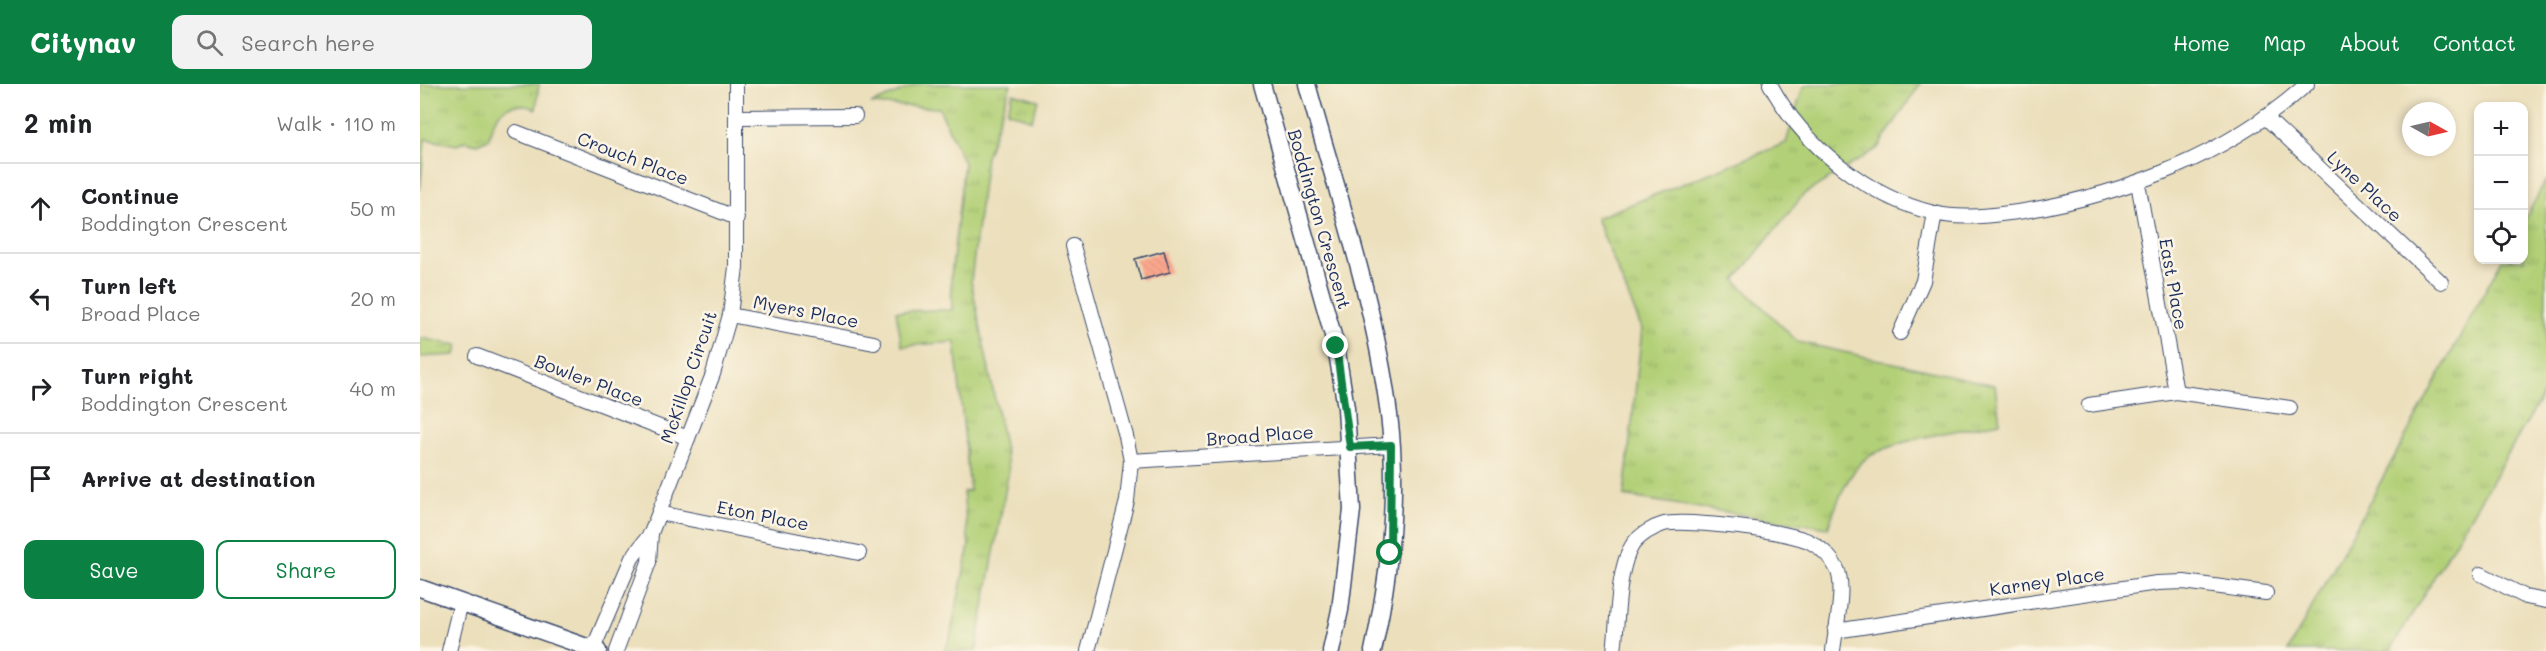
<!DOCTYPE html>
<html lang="en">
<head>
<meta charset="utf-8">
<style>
  :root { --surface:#fff; --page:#f2f2f2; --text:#202124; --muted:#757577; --line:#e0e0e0; --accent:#0b8043 }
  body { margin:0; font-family:Mali,sans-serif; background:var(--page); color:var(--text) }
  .controls { position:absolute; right:18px; top:18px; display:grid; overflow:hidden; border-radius:12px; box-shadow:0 3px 9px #0003 }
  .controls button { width:54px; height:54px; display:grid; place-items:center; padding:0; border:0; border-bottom:2px solid var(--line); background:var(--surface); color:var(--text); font:30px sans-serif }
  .compass { position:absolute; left:1982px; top:18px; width:54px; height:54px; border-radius:50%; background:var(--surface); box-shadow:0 3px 9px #0003; rotate:98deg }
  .stop { position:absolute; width:18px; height:18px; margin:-14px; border:4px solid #0b8043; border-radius:50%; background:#fff }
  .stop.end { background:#0b8043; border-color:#fff; box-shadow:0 2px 6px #0008 }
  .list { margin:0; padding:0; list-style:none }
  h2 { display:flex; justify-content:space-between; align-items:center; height:78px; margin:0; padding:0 24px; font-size:26px }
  h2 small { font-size:20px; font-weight:400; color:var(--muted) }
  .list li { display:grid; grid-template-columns:39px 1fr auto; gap:18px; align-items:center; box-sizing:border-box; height:90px; padding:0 24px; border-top:2px solid var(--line) }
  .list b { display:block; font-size:22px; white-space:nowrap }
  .list p { margin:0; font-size:20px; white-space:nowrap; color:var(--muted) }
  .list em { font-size:20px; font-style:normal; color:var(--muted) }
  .actions { display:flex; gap:12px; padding:18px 24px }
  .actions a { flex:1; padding:14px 0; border:2px solid var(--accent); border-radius:12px; text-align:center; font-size:21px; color:var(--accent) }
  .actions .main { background:var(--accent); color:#fff }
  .icon { flex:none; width:33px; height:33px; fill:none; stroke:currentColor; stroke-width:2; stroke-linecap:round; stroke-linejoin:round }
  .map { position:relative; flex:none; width:2126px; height:567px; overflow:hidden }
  header { display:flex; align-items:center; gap:36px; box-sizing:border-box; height:84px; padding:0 30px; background:var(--accent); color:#fff }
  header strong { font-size:28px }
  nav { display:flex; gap:33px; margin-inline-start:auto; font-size:21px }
  .search { width:420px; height:54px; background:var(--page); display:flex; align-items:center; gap:15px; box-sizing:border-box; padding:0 21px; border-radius:12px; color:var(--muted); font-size:22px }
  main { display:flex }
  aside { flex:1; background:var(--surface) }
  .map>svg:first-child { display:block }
</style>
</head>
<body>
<header>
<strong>Citynav</strong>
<div class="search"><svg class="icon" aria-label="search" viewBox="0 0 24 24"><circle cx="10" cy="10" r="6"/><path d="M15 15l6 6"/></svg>Search here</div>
<nav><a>Home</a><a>Map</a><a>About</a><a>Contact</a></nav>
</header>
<main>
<aside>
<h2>2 min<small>Walk · 110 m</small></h2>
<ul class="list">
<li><svg class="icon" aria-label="ahead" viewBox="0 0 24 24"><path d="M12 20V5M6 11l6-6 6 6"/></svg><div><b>Continue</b><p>Boddington Crescent</p></div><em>50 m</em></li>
<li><svg class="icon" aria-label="left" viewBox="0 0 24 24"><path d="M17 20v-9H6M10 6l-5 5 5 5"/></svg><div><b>Turn left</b><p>Broad Place</p></div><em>20 m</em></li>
<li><svg class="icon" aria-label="right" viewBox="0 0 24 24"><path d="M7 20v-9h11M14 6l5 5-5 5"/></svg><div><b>Turn right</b><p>Boddington Crescent</p></div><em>40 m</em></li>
<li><svg class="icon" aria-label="arrive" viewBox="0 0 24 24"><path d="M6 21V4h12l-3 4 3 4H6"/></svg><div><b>Arrive at destination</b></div></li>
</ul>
<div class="actions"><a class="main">Save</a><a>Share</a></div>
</aside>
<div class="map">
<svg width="2126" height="567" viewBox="0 0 2126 567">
  <defs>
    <pattern id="park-tufts" width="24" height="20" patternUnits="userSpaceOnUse" patternTransform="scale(1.5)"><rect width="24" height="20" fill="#b2d077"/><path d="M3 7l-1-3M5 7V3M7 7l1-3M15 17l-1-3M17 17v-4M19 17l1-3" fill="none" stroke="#98b369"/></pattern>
    <pattern id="building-back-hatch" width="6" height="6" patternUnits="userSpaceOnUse" patternTransform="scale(1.5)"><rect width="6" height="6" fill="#fca88e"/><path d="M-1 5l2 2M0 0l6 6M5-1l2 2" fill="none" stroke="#d7917d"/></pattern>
  </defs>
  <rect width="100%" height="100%" fill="#fcf5e5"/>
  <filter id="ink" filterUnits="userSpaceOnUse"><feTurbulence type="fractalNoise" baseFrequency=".0167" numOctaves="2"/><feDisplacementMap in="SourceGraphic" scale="12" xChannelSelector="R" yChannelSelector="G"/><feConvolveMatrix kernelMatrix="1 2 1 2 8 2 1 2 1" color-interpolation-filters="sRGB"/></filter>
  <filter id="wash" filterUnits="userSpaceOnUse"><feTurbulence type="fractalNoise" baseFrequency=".008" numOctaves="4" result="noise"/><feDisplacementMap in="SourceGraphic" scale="24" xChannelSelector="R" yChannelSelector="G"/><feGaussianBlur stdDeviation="1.35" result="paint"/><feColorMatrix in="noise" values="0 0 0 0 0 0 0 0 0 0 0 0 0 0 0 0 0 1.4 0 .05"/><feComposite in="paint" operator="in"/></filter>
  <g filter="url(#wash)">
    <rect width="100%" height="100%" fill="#ebdfbc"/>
    <g fill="url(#park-tufts)" stroke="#66806a" stroke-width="1.5">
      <path d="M0,0H119L116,25C88,14 73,28 69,55L57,60L45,57L37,61L5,55L0,106Z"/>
      <polygon points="499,0 591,0 566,73 551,197 589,386 556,567 524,567 530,554 549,462 543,408 550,407 535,258 482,262 476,227 532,226 531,193 544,79 519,24 451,20"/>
      <path d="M1389,0H1500L1457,65L1384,110L1315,196L1378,258L1575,301L1580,338C1546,346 1460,356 1439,381C1423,400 1416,422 1408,444L1204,412L1222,245L1176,134L1366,59L1383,3Z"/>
      <polygon points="593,9 618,16 612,36 587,27"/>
      <polygon points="2126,96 2126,306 1970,567 1868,567 2082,176 2104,176 2104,137"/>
      <polygon points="0,254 38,261 36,271 0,273"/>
    </g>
    <g id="blocks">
      <polygon fill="url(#building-back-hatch)" points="744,167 750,188 721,196 715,175"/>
    </g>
  </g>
  <g filter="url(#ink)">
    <use href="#blocks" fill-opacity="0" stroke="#3a496c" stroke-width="1.5"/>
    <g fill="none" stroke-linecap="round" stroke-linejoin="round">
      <g stroke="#3a496c" stroke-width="16">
        <g id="minor">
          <path d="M1350,0C1382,60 1447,113 1514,129C1542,136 1575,131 1604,127C1706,110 1809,70 1887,0"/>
          <polyline points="316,33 435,32"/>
          <polyline points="1845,33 2021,198"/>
          <polyline points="96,48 317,134"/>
          <polyline points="1718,99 1756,308"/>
          <polyline points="653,162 706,352 711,377 971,361"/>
          <polyline points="310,231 454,259"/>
          <polyline points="1480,249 1503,197 1515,129"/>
          <polyline points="57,272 268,354"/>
          <polyline points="1669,321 1756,308 1870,324"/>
          <polyline points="239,429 439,469"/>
          <polyline points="2061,490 2106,513 2126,517"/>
          <polyline points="1415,547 1737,499 1764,498 1846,509"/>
          <polyline points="173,565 212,474 231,449 293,290 310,231 316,183 316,0"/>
          <polyline points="29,567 41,518"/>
          <polyline points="196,567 229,478 231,449"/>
          <polyline points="668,567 707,417 711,377"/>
          <path d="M1194,567C1198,538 1197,483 1213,460C1220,451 1233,443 1244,440C1267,435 1372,447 1392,459C1403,465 1412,475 1417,485C1426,504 1415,546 1413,567"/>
        </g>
      </g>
      <g stroke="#3a496c" stroke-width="19">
        <g id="tertiary">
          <polyline points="842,0 916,262 926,324 932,426 920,526 911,567"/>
          <path d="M887,0C917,109 955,219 969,331C979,410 970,490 953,567"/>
          <polyline points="0,504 178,567"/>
        </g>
      </g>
      <use href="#minor" stroke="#fff" stroke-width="14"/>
      <use href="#tertiary" stroke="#fff" stroke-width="16"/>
    </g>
  </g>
  <g fill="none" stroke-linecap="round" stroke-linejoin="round" filter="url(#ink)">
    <polyline stroke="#0b8043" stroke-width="8" points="916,262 930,363 971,361 970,469"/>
  </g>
  <g text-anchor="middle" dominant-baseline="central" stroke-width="5" stroke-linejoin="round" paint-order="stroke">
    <g font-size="18" fill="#1b2f5e" stroke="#fcf5e5">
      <text transform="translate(213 74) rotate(21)">Crouch Place</text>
      <text transform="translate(1945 102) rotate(43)">Lyne Place</text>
      <text transform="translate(900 135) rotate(74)">Boddington Crescent</text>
      <text transform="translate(1754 200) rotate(80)">East Place</text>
      <text transform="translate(386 227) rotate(11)">Myers Place</text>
      <text transform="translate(268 293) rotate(-71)">McKillop Circuit</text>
      <text transform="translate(169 296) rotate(21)">Bowler Place</text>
      <text transform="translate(840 351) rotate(-4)">Broad Place</text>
      <text transform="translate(343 431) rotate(11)">Eton Place</text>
      <text transform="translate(1627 497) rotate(-8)">Karney Place</text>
    </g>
  </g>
</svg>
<div class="controls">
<button>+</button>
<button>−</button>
<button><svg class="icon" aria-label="locate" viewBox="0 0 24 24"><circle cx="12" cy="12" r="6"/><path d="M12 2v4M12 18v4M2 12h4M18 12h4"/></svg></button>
</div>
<svg class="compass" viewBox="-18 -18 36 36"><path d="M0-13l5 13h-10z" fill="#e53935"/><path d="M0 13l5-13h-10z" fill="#757577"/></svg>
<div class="stop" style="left:970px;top:469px"></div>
<div class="stop end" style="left:916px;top:262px"></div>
</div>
</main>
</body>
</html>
